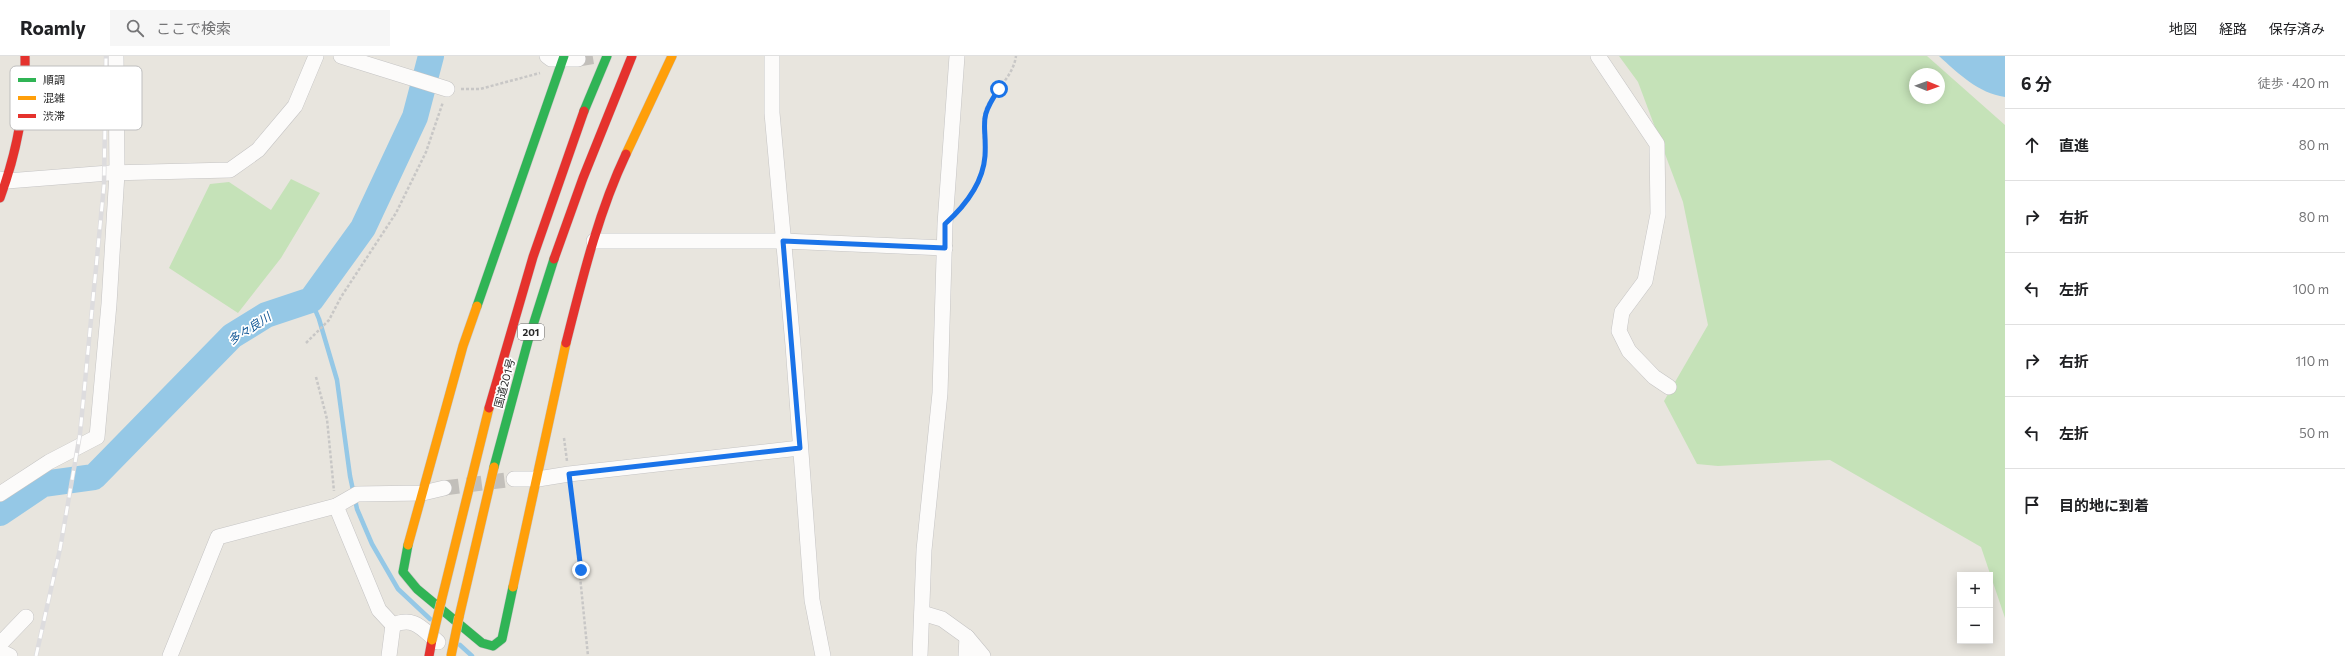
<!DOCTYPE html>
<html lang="ja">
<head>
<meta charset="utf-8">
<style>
  :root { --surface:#fff; --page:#f6f6f6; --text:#202124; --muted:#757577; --line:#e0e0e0 }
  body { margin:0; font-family:Commissioner,"Noto Sans JP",sans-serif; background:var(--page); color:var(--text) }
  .controls { position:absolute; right:12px; bottom:12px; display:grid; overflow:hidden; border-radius:0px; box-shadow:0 2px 10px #0003 }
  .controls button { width:36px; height:36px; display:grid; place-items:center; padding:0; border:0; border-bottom:1px solid var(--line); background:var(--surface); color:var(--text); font:20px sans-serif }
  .compass { position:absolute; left:1909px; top:12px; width:36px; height:36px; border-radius:50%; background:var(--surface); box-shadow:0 2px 10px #0003; rotate:91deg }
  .stop { position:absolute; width:12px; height:12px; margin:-9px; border:3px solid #1a73e8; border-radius:50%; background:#fff }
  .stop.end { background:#1a73e8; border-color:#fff; box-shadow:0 1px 4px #0008 }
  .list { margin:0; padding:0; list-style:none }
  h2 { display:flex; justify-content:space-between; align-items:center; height:52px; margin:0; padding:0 16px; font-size:17px }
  h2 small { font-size:13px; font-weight:400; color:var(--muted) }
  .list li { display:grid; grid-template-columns:26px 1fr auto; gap:12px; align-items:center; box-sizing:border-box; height:72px; padding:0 16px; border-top:1px solid var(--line) }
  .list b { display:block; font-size:15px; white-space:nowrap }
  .list em { font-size:13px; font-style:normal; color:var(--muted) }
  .icon { flex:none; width:22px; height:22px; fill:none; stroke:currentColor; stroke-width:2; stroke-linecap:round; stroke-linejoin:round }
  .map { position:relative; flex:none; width:2005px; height:600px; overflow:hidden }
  header { display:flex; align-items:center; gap:24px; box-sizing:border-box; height:56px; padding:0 20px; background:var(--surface); border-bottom:1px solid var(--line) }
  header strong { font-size:19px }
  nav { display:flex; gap:22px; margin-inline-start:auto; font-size:14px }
  .search { width:280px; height:36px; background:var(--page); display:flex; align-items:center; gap:10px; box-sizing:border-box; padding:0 14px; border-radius:0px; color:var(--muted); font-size:15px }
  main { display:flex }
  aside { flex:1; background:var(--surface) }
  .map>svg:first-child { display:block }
</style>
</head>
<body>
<header>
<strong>Roamly</strong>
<div class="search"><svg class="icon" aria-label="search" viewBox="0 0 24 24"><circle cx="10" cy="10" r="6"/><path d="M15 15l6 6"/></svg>ここで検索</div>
<nav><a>地図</a><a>経路</a><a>保存済み</a></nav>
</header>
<main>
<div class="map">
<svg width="2005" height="600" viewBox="0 0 2005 600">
  <rect width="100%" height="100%" fill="#e8e5de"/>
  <g fill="#c5e2b8" fill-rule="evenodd">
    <path d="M1619,0H1927L2005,69V562L1981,491L1830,404L1718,410L1697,408L1664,345L1708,269L1683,146L1638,26ZM1915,18H1939V42H1915Z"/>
    <polygon points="291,123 320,137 281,202 238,257 169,212 210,128 229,126 271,154"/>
  </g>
  <path fill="#95c8e6" d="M1939,0H2005V41C1978,37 1959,18 1939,0Z"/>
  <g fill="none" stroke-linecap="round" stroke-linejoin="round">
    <g stroke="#95c8e6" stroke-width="4.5">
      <polyline points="311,244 319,263 337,324 350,420 357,453 372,488 398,533 430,563"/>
      <polyline points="460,589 472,600"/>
    </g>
    <polyline stroke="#95c8e6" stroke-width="26" points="0,457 43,428 94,421 232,280 266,259 311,244 363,172 415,61 431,0"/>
    <g stroke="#c2bfba" stroke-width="15" stroke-dasharray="15 8" stroke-linecap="butt">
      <polyline points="578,3 597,0"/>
      <polyline points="444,432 514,423"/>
    </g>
    <g stroke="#c5c4c4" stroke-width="16">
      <g id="street">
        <polyline points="341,0 447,33"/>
        <polyline points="547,0 551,3 578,3"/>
        <polyline points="772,0 772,57 793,289 812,544 823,600"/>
        <polyline points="1598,0 1657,88 1658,158 1645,225 1622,256 1619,275 1629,295 1654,321 1669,331"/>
        <polyline points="0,123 7,125 109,117 230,114 258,94 295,50 316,0"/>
        <polyline points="594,185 783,185 945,192"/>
        <polyline points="514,423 538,423 569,418 800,392"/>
        <polyline points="0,438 49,406 97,381 109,248 117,117 116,0"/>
        <polyline points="336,450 379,554 393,569"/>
        <polyline points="922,557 942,563 967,581"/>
        <path d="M393,569C415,560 422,573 438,586"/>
        <polyline points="0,588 26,561"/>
        <polyline points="0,595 10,600"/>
        <polyline points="170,600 218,481 336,450 357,438 423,437 444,432"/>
        <polyline points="389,600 393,569"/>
        <polyline points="920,600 924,494 940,337 945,168 957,0"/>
        <polyline points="966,600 967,581 983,600"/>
      </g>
    </g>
    <g stroke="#c5c4c4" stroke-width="10">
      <g id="fast">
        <polyline points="584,55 607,0"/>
        <polyline points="477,250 564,0"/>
        <polyline points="494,411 528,285 554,203"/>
        <polyline points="408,489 403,516 417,533 482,587 493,590 502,583 513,531"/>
      </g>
    </g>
    <g stroke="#c5c4c4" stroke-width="10">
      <g id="slow">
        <polyline points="626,98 672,0"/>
        <polyline points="408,489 463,290 477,250"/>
        <polyline points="513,531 566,287"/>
        <polyline points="441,546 489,352"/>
        <polyline points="459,561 494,411"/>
      </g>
    </g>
    <g stroke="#c5c4c4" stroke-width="10">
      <g id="jam">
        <path d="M0,142C17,96 26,49 25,0"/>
        <polyline points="554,203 583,122 632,0"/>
        <path d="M566,287C582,224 598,157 626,98"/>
        <polyline points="489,352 533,201 584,55"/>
        <polyline points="429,600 432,584"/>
      </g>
    </g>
    <g stroke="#c8c7c6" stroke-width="2.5" stroke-dasharray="3 2" stroke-linecap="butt">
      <polyline points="461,33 480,33 540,17"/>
      <path d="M961,152C973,136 984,120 985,99C985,84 980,65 987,50C996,32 1013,21 1016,0"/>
      <polyline points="306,287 329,264 341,241 396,157 426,96 443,46"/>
      <polyline points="316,321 327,363 334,435"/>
      <polyline points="564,382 567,405"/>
      <polyline points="571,431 588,600"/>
    </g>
    <use href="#street" stroke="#fcfbfa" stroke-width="15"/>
    <use href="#fast" stroke="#30b455" stroke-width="9"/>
    <use href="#slow" stroke="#ff9f0a" stroke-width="9"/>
    <use href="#jam" stroke="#e5322d" stroke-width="9"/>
    <g stroke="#dddcde" stroke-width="4.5">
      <polyline id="rail" points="36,600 60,493 80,378 104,129 106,0"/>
    </g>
    <use href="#rail" stroke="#fff" stroke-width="3" stroke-dasharray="9" stroke-linecap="butt"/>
    <g stroke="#c4c3c0" stroke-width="10" stroke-linecap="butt">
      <g id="slow-bridge">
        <polyline points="432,584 441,546"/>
        <polyline points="451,600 459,561"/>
      </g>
    </g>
    <use href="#slow-bridge" stroke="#ff9f0a" stroke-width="9"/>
  </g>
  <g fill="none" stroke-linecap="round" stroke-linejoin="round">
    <path stroke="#1a73e8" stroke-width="5" d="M581,514L569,418L800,392L783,185L945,192V168C965,150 983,127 985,100C987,66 977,65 999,33"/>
  </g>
  <g text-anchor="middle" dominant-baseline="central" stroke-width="3.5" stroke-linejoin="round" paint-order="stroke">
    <rect fill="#fff" stroke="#696969" stroke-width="1" x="518" y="268" width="26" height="16" rx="3"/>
    <g font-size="10" font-weight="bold" fill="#292929">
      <text x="531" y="276">201</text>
    </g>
    <g font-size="11" fill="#292929" stroke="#fff">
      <text transform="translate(504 327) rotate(-75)">国道201号</text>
    </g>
    <g font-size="12" font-style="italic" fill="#115795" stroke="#fff">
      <text transform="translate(249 272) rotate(-33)">多々良川</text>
    </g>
  </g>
  <rect x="10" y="10" width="132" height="64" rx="6" fill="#fff" stroke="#bfbfbf" stroke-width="1"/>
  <rect x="18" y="22" width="18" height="4" fill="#30b455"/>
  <rect x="18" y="40" width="18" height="4" fill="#ff9f0a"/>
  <rect x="18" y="58" width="18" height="4" fill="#e5322d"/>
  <g font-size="11" fill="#292929">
    <text x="43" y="28">順調</text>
    <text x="43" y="46">混雑</text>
    <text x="43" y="64">渋滞</text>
  </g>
</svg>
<div class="controls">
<button>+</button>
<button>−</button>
</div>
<svg class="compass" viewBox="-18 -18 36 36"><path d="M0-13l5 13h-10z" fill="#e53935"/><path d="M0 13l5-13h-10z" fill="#757577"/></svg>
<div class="stop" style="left:999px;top:33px"></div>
<div class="stop end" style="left:581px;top:514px"></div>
</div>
<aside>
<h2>6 分<small>徒歩 · 420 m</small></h2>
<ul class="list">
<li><svg class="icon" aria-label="ahead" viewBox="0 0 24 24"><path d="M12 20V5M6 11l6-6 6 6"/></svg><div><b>直進</b></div><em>80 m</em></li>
<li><svg class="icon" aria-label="right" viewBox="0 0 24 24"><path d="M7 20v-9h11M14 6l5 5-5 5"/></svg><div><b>右折</b></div><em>80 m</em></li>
<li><svg class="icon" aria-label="left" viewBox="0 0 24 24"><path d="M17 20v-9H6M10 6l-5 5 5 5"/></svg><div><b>左折</b></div><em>100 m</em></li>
<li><svg class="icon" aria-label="right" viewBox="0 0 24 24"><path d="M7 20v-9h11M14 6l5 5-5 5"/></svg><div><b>右折</b></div><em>110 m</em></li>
<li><svg class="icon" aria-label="left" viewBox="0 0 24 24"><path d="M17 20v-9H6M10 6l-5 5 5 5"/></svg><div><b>左折</b></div><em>50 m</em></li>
<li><svg class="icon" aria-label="arrive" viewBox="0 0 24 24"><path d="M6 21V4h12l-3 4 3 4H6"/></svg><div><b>目的地に到着</b></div></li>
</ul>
</aside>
</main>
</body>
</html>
